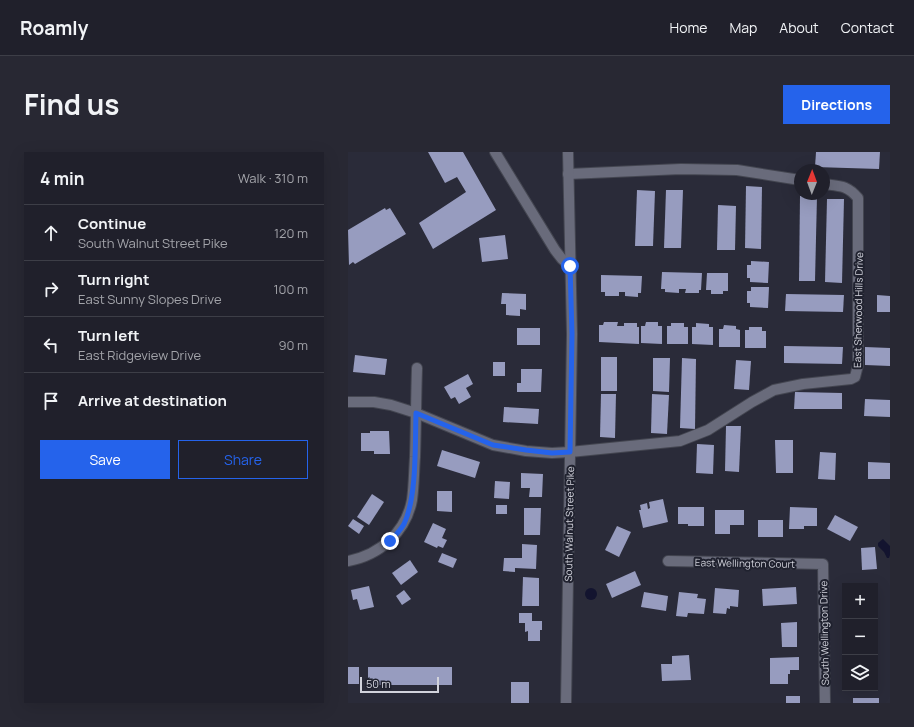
<!DOCTYPE html>
<html lang="en">
<head>
<meta charset="utf-8">
<style>
  :root { --surface:#20202b; --page:#282833; --text:#f1f3f6; --muted:#a2a3a9; --line:#3d3e47; --accent:#2563eb }
  body { margin:0; font-family:Manrope,sans-serif; background:var(--page); color:var(--text) }
  .controls { position:absolute; right:12px; bottom:12px; display:grid; overflow:hidden; border-radius:0px; box-shadow:0 4px 16px #0002 }
  .controls button { width:36px; height:36px; display:grid; place-items:center; padding:0; border:0; border-bottom:1px solid var(--line); background:var(--surface); color:var(--text); font:20px sans-serif }
  .compass { position:absolute; left:446px; top:12px; width:36px; height:36px; border-radius:50%; background:var(--surface); box-shadow:0 4px 16px #0002; rotate:1deg }
  .scale { position:absolute; left:12px; bottom:10px; width:79px; box-sizing:border-box; padding-left:4px; border:2px solid #d2d3dc; border-top:0; font-size:11px; line-height:14px; white-space:nowrap; color:#d2d3dc; -webkit-text-stroke:3px #20222f; paint-order:stroke }
  .stop { position:absolute; width:12px; height:12px; margin:-9px; border:3px solid #2563eb; border-radius:50%; background:#fff }
  .stop.end { background:#2563eb; border-color:#fff; box-shadow:0 1px 4px #0008 }
  .list { margin:0; padding:0; list-style:none }
  h2 { display:flex; justify-content:space-between; align-items:center; height:52px; margin:0; padding:0 16px; font-size:17px }
  h2 small { font-size:13px; font-weight:400; color:var(--muted) }
  .list li { display:grid; grid-template-columns:26px 1fr auto; gap:12px; align-items:center; box-sizing:border-box; height:56px; padding:0 16px; border-top:1px solid var(--line) }
  .list b { display:block; font-size:15px; white-space:nowrap }
  .list p { margin:0; font-size:13px; white-space:nowrap; color:var(--muted) }
  .list em { font-size:13px; font-style:normal; color:var(--muted) }
  .actions { display:flex; gap:8px; padding:12px 16px }
  .actions a { flex:1; padding:9px 0; border:1px solid var(--accent); border-radius:0px; text-align:center; font-size:14px; color:var(--accent) }
  .actions .main { background:var(--accent); color:#fff }
  .icon { flex:none; width:22px; height:22px; fill:none; stroke:currentColor; stroke-width:2; stroke-linecap:round; stroke-linejoin:round }
  .map { position:relative; flex:none; width:542px; height:551px; overflow:hidden; border-radius:0px }
  header { display:flex; align-items:center; gap:24px; box-sizing:border-box; height:56px; padding:0 20px; background:var(--surface); border-bottom:1px solid var(--line) }
  header strong { font-size:19px }
  nav { display:flex; gap:22px; margin-inline-start:auto; font-size:14px }
  .intro { display:flex; align-items:center; justify-content:space-between; box-sizing:border-box; height:96px; padding:0 24px }
  h1 { margin:0; font-size:28px }
  .button { padding:10px 18px; border-radius:0px; background:var(--accent); color:#fff; font-size:14px; font-weight:700 }
  main { display:flex; gap:24px; padding:0 24px }
  aside { flex:1; background:var(--surface); border-radius:0px; box-shadow:0 4px 16px #0002 }
  .map>svg:first-child { display:block }
</style>
</head>
<body>
<header>
<strong>Roamly</strong>
<nav><a>Home</a><a>Map</a><a>About</a><a>Contact</a></nav>
</header>
<div class="intro"><h1>Find us</h1><a class="button">Directions</a></div>
<main>
<aside>
<h2>4 min<small>Walk · 310 m</small></h2>
<ul class="list">
<li><svg class="icon" aria-label="ahead" viewBox="0 0 24 24"><path d="M12 20V5M6 11l6-6 6 6"/></svg><div><b>Continue</b><p>South Walnut Street Pike</p></div><em>120 m</em></li>
<li><svg class="icon" aria-label="right" viewBox="0 0 24 24"><path d="M7 20v-9h11M14 6l5 5-5 5"/></svg><div><b>Turn right</b><p>East Sunny Slopes Drive</p></div><em>100 m</em></li>
<li><svg class="icon" aria-label="left" viewBox="0 0 24 24"><path d="M17 20v-9H6M10 6l-5 5 5 5"/></svg><div><b>Turn left</b><p>East Ridgeview Drive</p></div><em>90 m</em></li>
<li><svg class="icon" aria-label="arrive" viewBox="0 0 24 24"><path d="M6 21V4h12l-3 4 3 4H6"/></svg><div><b>Arrive at destination</b></div></li>
</ul>
<div class="actions"><a class="main">Save</a><a>Share</a></div>
</aside>
<div class="map">
<svg width="542" height="551" viewBox="0 0 542 551">
  <rect width="100%" height="100%" fill="#2a2b39"/>
  <g fill="#13142f">
    <polygon points="535,387 542,394 542,403 541,406 539,406 536,400 530,394 530,391"/>
    <circle cx="243" cy="442" r="6"/>
  </g>
  <g fill="#979cbf">
    <polygon points="80,0 115,0 148,58 85,97 71,71 118,40 109,25 97,31"/>
    <polygon points="468,0 532,0 531,17 467,15"/>
    <polygon points="398,34 414,35 413,97 397,96"/>
    <polygon points="289,38 307,39 305,94 287,94"/>
    <polygon points="318,38 335,38 333,96 316,96"/>
    <polygon points="452,44 469,44 467,129 451,129"/>
    <polygon points="479,47 496,47 494,131 477,130"/>
    <polygon points="370,53 388,54 387,98 369,98"/>
    <polygon points="37,56 38,58 42,56 58,82 7,112 5,110 1,113 0,78"/>
    <polygon points="157,83 160,107 134,110 131,86"/>
    <polygon points="403,109 421,110 420,131 402,130 402,126 399,126 399,113 403,113"/>
    <polygon points="314,120 354,121 353,138 351,138 351,141 337,141 338,137 331,137 331,141 317,140 317,137 313,137"/>
    <polygon points="359,121 380,121 380,139 375,139 375,142 363,142 363,138 358,138"/>
    <polygon points="253,123 294,124 293,141 290,141 290,145 277,144 277,140 271,140 271,144 257,144 257,140 253,140"/>
    <polygon points="403,135 421,135 420,156 402,155 402,151 399,151 399,139 403,139"/>
    <polygon points="154,141 178,142 178,158 172,157 172,164 158,163 158,152 153,152"/>
    <polygon points="438,142 496,143 495,160 437,159"/>
    <polygon points="529,143 542,144 542,160 529,160"/>
    <polygon points="256,170 270,170 269,174 276,174 276,171 289,171 289,175 291,175 291,192 251,190 251,173 255,173"/>
    <polygon points="298,170 310,170 310,174 314,174 314,192 293,191 293,174 297,174"/>
    <polygon points="323,171 336,171 336,175 340,175 340,192 319,192 319,174 323,174"/>
    <polygon points="348,171 361,172 361,175 365,175 365,193 344,192 344,175 348,175"/>
    <polygon points="376,173 388,174 388,177 392,178 392,195 371,195 371,177 375,177"/>
    <polygon points="401,175 414,175 414,179 418,179 418,196 397,196 397,178 401,178"/>
    <rect x="169" y="176" width="23" height="17"/>
    <polygon points="436,194 495,195 494,212 436,211"/>
    <polygon points="517,195 542,196 542,214 517,213"/>
    <polygon points="7,203 39,207 37,223 5,220"/>
    <rect x="253" y="205" width="16" height="34"/>
    <polygon points="305,206 322,206 321,240 305,239"/>
    <polygon points="334,206 348,207 347,277 332,276"/>
    <polygon points="388,208 403,209 401,238 386,237"/>
    <rect x="145" y="210" width="12" height="14"/>
    <polygon points="173,217 194,217 193,240 169,240 169,231 173,231"/>
    <polygon points="120,222 125,232 118,236 123,245 111,252 107,245 103,247 96,235"/>
    <polygon points="447,240 494,241 494,257 446,257"/>
    <polygon points="253,242 268,242 267,286 252,285"/>
    <polygon points="304,242 321,243 319,282 303,281"/>
    <polygon points="517,247 542,248 542,265 516,264"/>
    <polygon points="156,255 191,257 190,272 155,270"/>
    <polygon points="378,274 393,274 391,320 377,319"/>
    <polygon points="22,279 41,279 42,302 26,302 26,299 13,299 13,281 22,281"/>
    <polygon points="427,288 445,288 445,321 428,321"/>
    <polygon points="349,292 366,293 365,322 348,321"/>
    <polygon points="94,298 132,310 127,326 89,314"/>
    <polygon points="472,300 488,301 487,328 470,327"/>
    <polygon points="520,310 542,311 542,327 520,327"/>
    <polygon points="173,321 195,322 194,345 181,345 182,336 173,336"/>
    <polygon points="147,329 162,330 161,347 146,346"/>
    <polygon points="89,339 104,339 104,360 89,359"/>
    <polygon points="24,342 36,350 21,373 9,365"/>
    <polygon points="315,347 320,370 295,376 291,358 293,358 292,353 299,351 300,357 302,356 301,350"/>
    <rect x="148" y="353" width="11" height="9"/>
    <polygon points="330,355 356,355 356,374 340,374 340,372 330,372"/>
    <polygon points="442,355 469,356 469,374 456,374 456,377 441,377"/>
    <polygon points="176,356 193,356 192,383 176,383"/>
    <polygon points="367,358 396,358 396,373 382,373 382,382 367,382"/>
    <polygon points="487,363 510,375 502,389 479,377"/>
    <polygon points="5,367 16,374 11,382 0,374"/>
    <rect x="410" y="368" width="25" height="17"/>
    <polygon points="85,371 98,377 94,386 99,388 95,396 90,394 89,396 76,390"/>
    <polygon points="269,374 283,380 271,405 257,398"/>
    <polygon points="174,392 189,393 188,417 167,416 167,420 155,419 156,406 174,406"/>
    <polygon points="527,395 529,417 514,418 513,396"/>
    <polygon points="94,401 109,407 105,416 90,410"/>
    <polygon points="62,408 70,420 53,433 44,421"/>
    <polygon points="287,419 293,433 264,446 258,432"/>
    <polygon points="175,425 191,426 191,454 174,454"/>
    <polygon points="21,434 26,455 12,458 9,447 5,448 3,438"/>
    <polygon points="448,435 449,452 415,454 414,437"/>
    <polygon points="367,436 391,438 390,455 382,454 382,457 379,456 378,462 365,461"/>
    <polygon points="56,438 63,447 54,453 48,444"/>
    <polygon points="296,440 320,444 318,459 293,455"/>
    <polygon points="331,440 350,442 349,446 358,447 356,462 340,461 339,465 328,464"/>
    <polygon points="171,461 184,461 184,469 194,469 194,478 192,478 192,489 180,489 180,479 177,480 177,471 171,471"/>
    <polygon points="449,470 449,495 434,495 433,471"/>
    <polygon points="341,503 343,528 314,529 313,512 324,512 324,504"/>
    <polygon points="451,505 451,518 442,518 442,522 440,522 440,532 422,532 422,506"/>
    <rect x="0" y="515" width="11" height="17"/>
    <rect x="20" y="515" width="84" height="18"/>
    <rect x="163" y="530" width="18" height="21"/>
    <rect x="438" y="544" width="14" height="7"/>
    <rect x="505" y="546" width="26" height="5"/>
  </g>
  <g fill="none" stroke-linecap="round" stroke-linejoin="round">
    <g stroke="#444651" stroke-width="12">
      <g id="minor">
        <polyline points="147,0 207,98 214,107 222,114"/>
        <polyline points="220,22 333,17 389,18 452,28"/>
        <path d="M0,250H26L43,253L68,261L145,293L178,299L204,301L222,300L332,289L360,278L404,250L426,238L455,232L503,227L507,225L510,213V46C499,33 492,34 476,32"/>
        <path d="M0,409C32,403 58,380 64,348C66,334 66,319 67,305C68,275 68,246 69,216"/>
        <polyline points="320,409 475,412 477,551"/>
        <polyline points="218,551 224,182 220,0"/>
      </g>
    </g>
    <use href="#minor" stroke="#696b7b" stroke-width="10"/>
  </g>
  <g fill="none" stroke-linecap="round" stroke-linejoin="round">
    <path stroke="#2563eb" stroke-width="5" d="M42,389C47,384 52,379 56,372C69,345 67,292 68,261L145,293L178,298L204,301L222,300L224,182L222,114"/>
  </g>
  <g text-anchor="middle" dominant-baseline="central" stroke-width="4" stroke-linejoin="round" paint-order="stroke">
    <g font-size="10" fill="#d2d3dc" stroke="#20222f">
      <text transform="translate(510 158) rotate(-89)">East Sherwood Hills Drive</text>
      <text transform="translate(221 372) rotate(-89)">South Walnut Street Pike</text>
      <text transform="translate(397 411) rotate(1)">East Wellington Court</text>
      <text transform="translate(476 481) rotate(-91)">South Wellington Drive</text>
    </g>
  </g>
</svg>
<div class="controls">
<button>+</button>
<button>−</button>
<button><svg class="icon" aria-label="layers" viewBox="0 0 24 24"><path d="M12 4l9 5-9 5-9-5zM3 14l9 5 9-5"/></svg></button>
</div>
<svg class="compass" viewBox="-18 -18 36 36"><path d="M0-13l5 13h-10z" fill="#e53935"/><path d="M0 13l5-13h-10z" fill="#a2a3a9"/></svg>
<div class="scale">50 m</div>
<div class="stop" style="left:222px;top:114px"></div>
<div class="stop end" style="left:42px;top:389px"></div>
</div>
</main>
</body>
</html>
